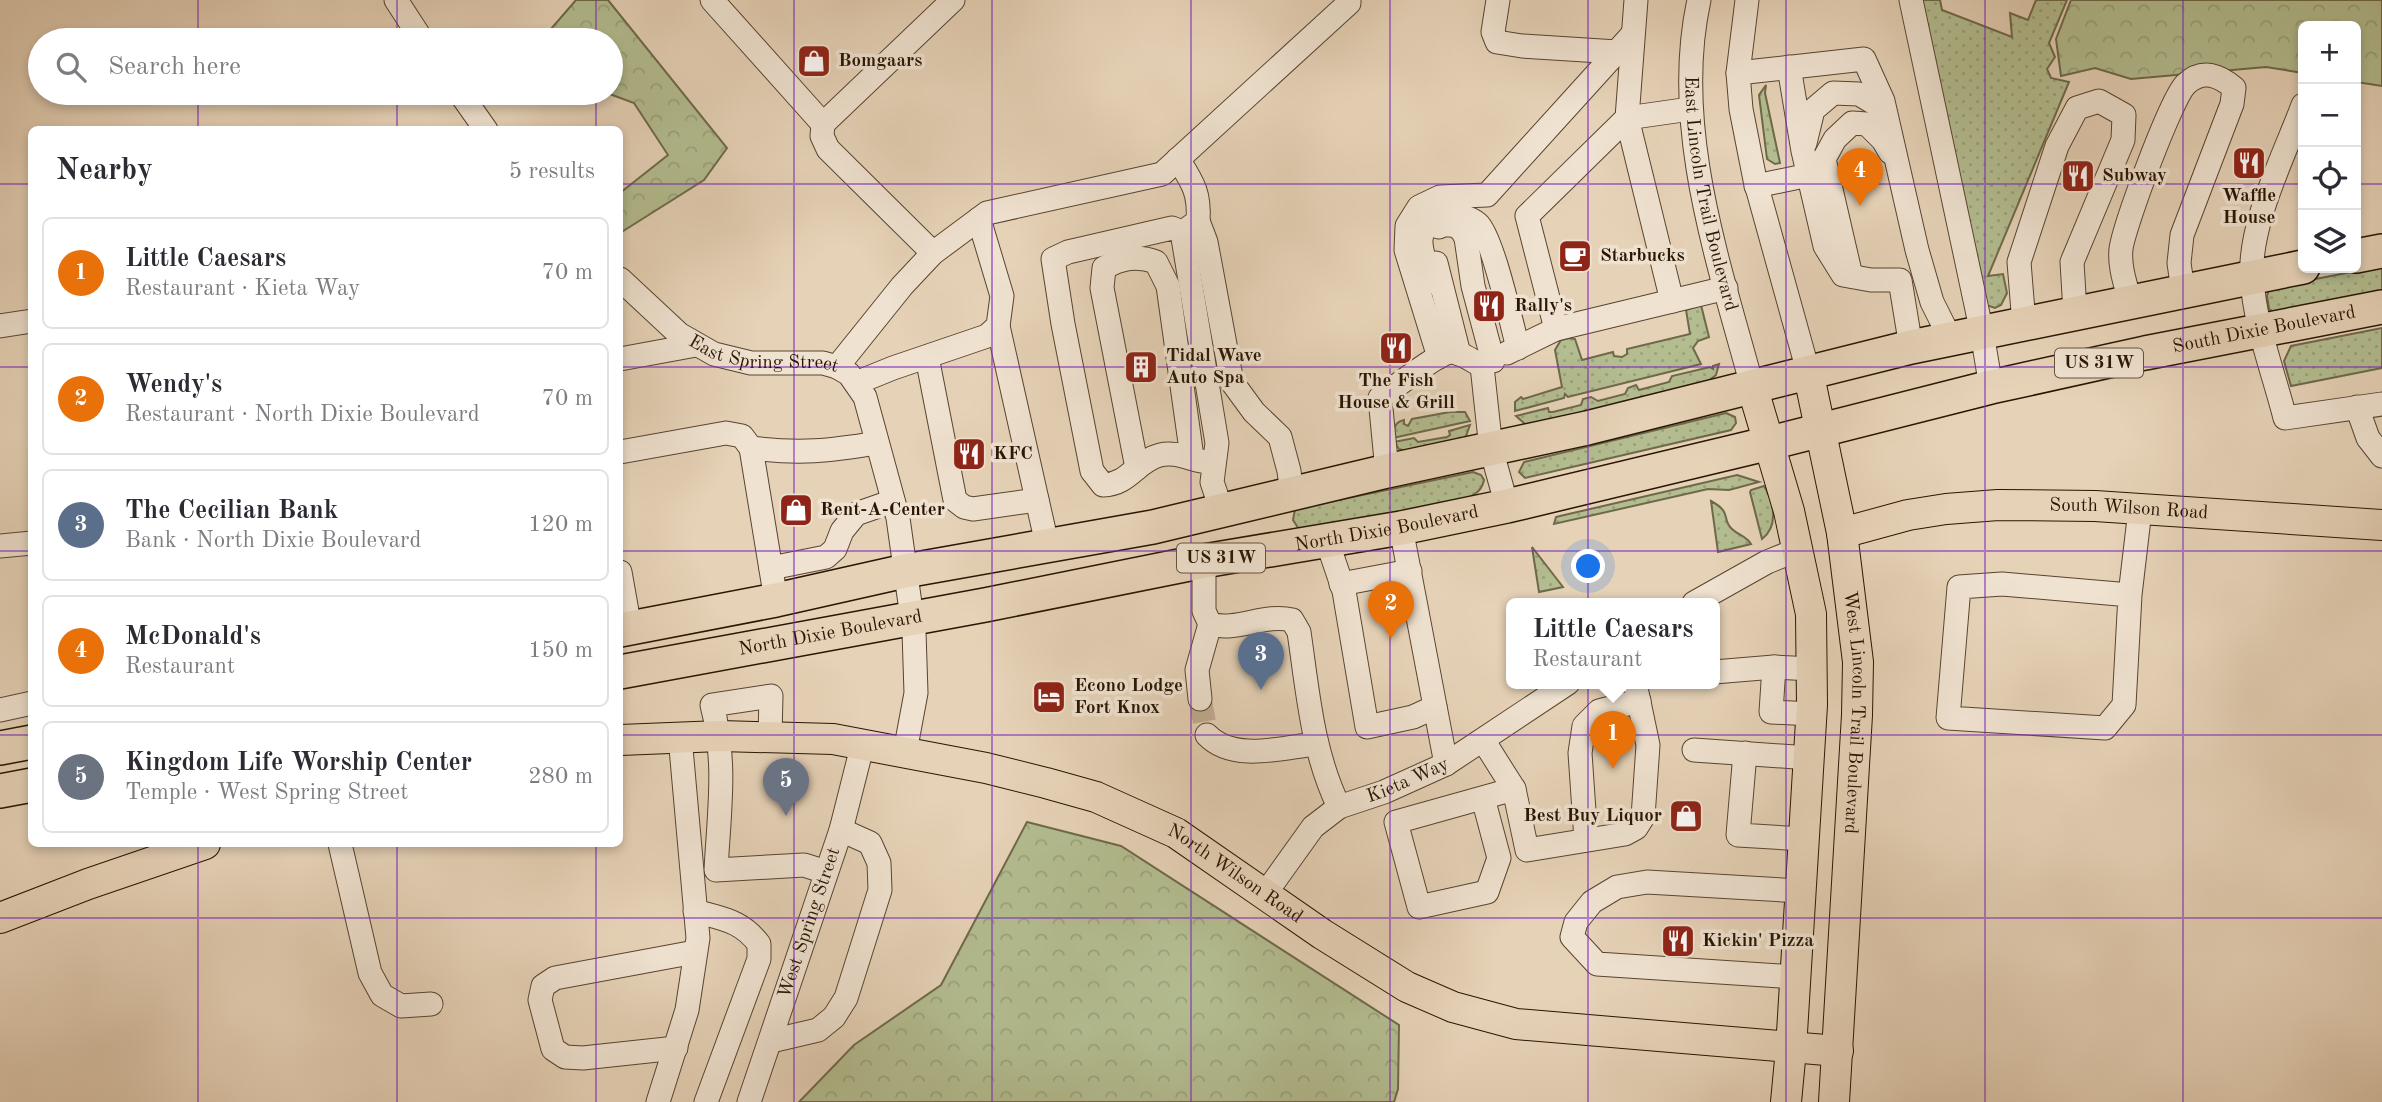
<!DOCTYPE html>
<html lang="en">
<head>
<meta charset="utf-8">
<style>
  :root { --surface:#fff; --page:#f2f2f3; --text:#2b2b33; --muted:#7c7c81; --line:#e1e1e2; --accent:#8f2418 }
  body { margin:0; font-family:"Old Standard TT",serif; background:var(--page); color:var(--text) }
  .controls { position:absolute; right:21px; top:21px; display:grid; overflow:hidden; border-radius:10px; box-shadow:0 4px 10px #0003 }
  .controls button { width:63px; height:63px; display:grid; place-items:center; padding:0; border:0; border-bottom:2px solid var(--line); background:var(--surface); color:var(--text); font:35px sans-serif }
  .you { position:absolute; left:1589px; top:567px; width:24px; height:24px; margin:-18px; border:5px solid #fff; border-radius:50%; background:#1a73e8; box-shadow:0 0 0 10px #1a73e833 }
  .badge { display:grid; place-items:center; width:46px; height:46px; border-radius:50%; background:var(--accent); color:#fff; font-size:23px; font-weight:700 }
  .pin { position:absolute; translate:-50% -58px; filter:drop-shadow(0 2px 4px #0008) }
  .pin::after { content:''; position:absolute; top:37px; width:24px; height:21px; background:inherit; clip-path:polygon(0 0,100% 0,50% 100%) }
  .popup { position:absolute; left:1506px; top:598px; width:214px; height:91px; box-sizing:border-box; display:grid; place-content:center; border-radius:10px; background:var(--surface); filter:drop-shadow(0 2px 5px #0005); font-size:23px; white-space:nowrap; color:var(--muted) }
  .popup b { font-size:26px; color:var(--text) }
  .popup::after { content:''; position:absolute; left:50%; top:100%; margin-left:-14px; border:14px solid transparent; border-top-color:var(--surface) }
  .list { margin:0; padding:0; list-style:none }
  h2 { display:flex; justify-content:space-between; align-items:center; height:91px; margin:0; padding:0 28px; font-size:30px }
  h2 small { font-size:23px; font-weight:400; color:var(--muted) }
  .list li { display:grid; grid-template-columns:46px 1fr auto; gap:21px; align-items:center; box-sizing:border-box; height:112px; margin:0 14px 14px; padding:0 14px; border:2px solid var(--line); border-radius:10px }
  .list b { display:block; font-size:26px; white-space:nowrap }
  .list p { margin:0; font-size:23px; white-space:nowrap; color:var(--muted) }
  .list em { font-size:23px; font-style:normal; color:var(--muted) }
  .icon { flex:none; width:38px; height:38px; fill:none; stroke:currentColor; stroke-width:2; stroke-linecap:round; stroke-linejoin:round }
  .map { position:relative; flex:none; width:2382px; height:1102px; overflow:hidden }
  .search { position:absolute; background:var(--surface); box-shadow:0 4px 10px #0003; left:28px; top:28px; width:595px; height:77px; display:flex; align-items:center; gap:18px; box-sizing:border-box; padding:0 24px; border-radius:38px; color:var(--muted); font-size:26px }
  .panel { position:absolute; background:var(--surface); box-shadow:0 4px 10px #0003; left:28px; top:126px; width:595px; height:721px; border-radius:10px }
  .map>svg:first-child { display:block }
</style>
</head>
<body>
<div class="map">
<svg width="2382" height="1102" viewBox="0 0 2382 1102">
  <defs>
    <pattern id="grass-dots" width="8" height="8" patternUnits="userSpaceOnUse" patternTransform="scale(1.75)"><rect width="8" height="8" fill="#b3bd90"/><path d="M2 2h.1M6 6h.1" fill="none" stroke="#9aa27b" stroke-width="1.8" stroke-linecap="round"/></pattern>
    <pattern id="forest-crowns" width="20" height="18" patternUnits="userSpaceOnUse" patternTransform="scale(1.75)"><rect width="20" height="18" fill="#b3bd90"/><path d="M2 6a3 3 0 1 1 6 0M12 15a3 3 0 1 1 6 0" fill="none" stroke="#9aa27b"/></pattern>
  </defs>
  <rect width="100%" height="100%" fill="#e6d2b7"/>
  <filter id="stains"><feTurbulence type="fractalNoise" baseFrequency=".00286" numOctaves="4"/><feColorMatrix values="0 0 0 0 .2 0 0 0 0 .09 0 0 0 0 .02 0 0 0 .5 -.17"/></filter>
  <radialGradient id="worn" r=".72"><stop offset=".6" stop-color="#630" stop-opacity="0"/><stop offset="1" stop-color="#630" stop-opacity=".3"/></radialGradient>
  <g fill="url(#grass-dots)" stroke="#6e694a" stroke-width="2">
    <polygon points="1915,0 1940,0 1942,10 2012,37 2010,13 2028,20 2036,0 2067,0 2049,43 2055,57 2047,69 2051,78 2069,82 1988,276 2003,274 2007,293 2001,305 1995,308 1986,305"/>
    <polygon points="1766,85 1765,93 1780,163 1775,164 1767,159 1759,95"/>
    <polygon points="2382,266 2382,293 2275,313 2269,309 2267,296 2269,289 2275,287"/>
    <polygon points="1701,305 1709,337 1698,341 1693,348 1701,364 1568,397 1565,394 1564,398 1515,411 1515,402 1521,397 1523,399 1562,387 1555,350 1561,340 1570,338 1575,339 1582,360 1613,352 1614,356 1622,357 1627,354 1627,349 1690,334 1686,310"/>
    <polygon points="2382,328 2382,368 2291,386 2284,361 2291,346"/>
    <polygon points="1719,364 1716,375 1704,384 1530,424 1525,424 1516,416 1548,408 1549,412 1553,412 1581,405 1583,399 1591,397 1598,401 1625,394 1628,388 1636,385 1639,390 1669,382 1672,376 1710,367 1713,369 1713,366"/>
    <path d="M1450,412H1465L1470,421L1393,438C1394,429 1394,422 1404,420V424L1408,426L1412,419Z"/>
    <polygon points="1726,413 1735,417 1736,423 1731,430 1525,478 1519,472 1524,462"/>
    <polygon points="1470,425 1466,436 1461,440 1406,451 1399,449 1394,442 1414,438 1418,442 1447,437 1450,435 1449,431"/>
    <path d="M1473,472L1481,475L1484,480C1481,495 1469,497 1456,501L1300,531L1293,520L1295,509Z"/>
    <polygon points="1737,475 1759,482 1729,490 1708,489 1554,524 1556,517 1560,516"/>
    <path d="M1764,486C1774,502 1779,526 1762,539L1750,492L1751,490Z"/>
    <path d="M1711,501C1733,513 1721,519 1732,529C1738,535 1746,536 1751,544L1718,552Z"/>
    <polygon points="1532,547 1563,587 1539,592"/>
  </g>
  <g fill="url(#forest-crowns)" stroke="#6e694a" stroke-width="2">
    <polygon points="576,0 608,0 727,148 704,180 620,233 620,193 668,155 634,103 607,93 611,93 611,40 545,40 544,37"/>
    <polygon points="2071,0 2382,0 2382,86 2356,82 2356,26 2303,26 2303,73 2266,67 2131,79 2095,68 2061,76 2056,39"/>
    <polygon points="1027,822 1121,846 1399,1025 1398,1089 1394,1102 799,1102 854,1045 941,985"/>
  </g>
  <g fill="none" stroke-linecap="round" stroke-linejoin="round">
    <polyline stroke="#c0ac93" stroke-width="23" stroke-dasharray="23 11" stroke-linecap="butt" points="1200,699 1207,735"/>
    <g stroke="#584430" stroke-width="25">
      <g id="minor">
        <polyline points="396,0 422,40"/>
        <polyline points="712,0 823,124 822,136 828,149 933,253"/>
        <polyline points="1498,0 1493,32 1497,42 1522,46 1617,52"/>
        <polyline points="1636,0 1627,118 1672,301"/>
        <path id="s1" d="M1699,0C1671,127 1719,263 1752,386"/>
        <polyline points="1747,0 1738,73 1741,109 1755,180 1808,371"/>
        <polyline points="1911,0 1982,333 1991,387"/>
        <polyline points="1789,67 1803,151 1825,246 1843,275 1871,280 1900,280 1911,347"/>
        <polyline points="1738,73 1864,59 1883,101 1917,250 1932,302 1951,340"/>
        <polyline points="460,93 486,130"/>
        <path d="M2303,105C2285,154 2248,225 2252,278C2254,323 2274,374 2285,418L2382,404"/>
        <polyline points="823,124 953,0"/>
        <polyline points="1805,143 1813,110 1833,93 1859,94 1884,109"/>
        <path d="M1178,159C1193,183 1200,193 1198,221L1187,229"/>
        <polyline points="1756,186 1809,175"/>
        <polyline points="1198,221 1206,242 1232,382 1254,412 1280,437 1289,471 1292,495"/>
        <polyline points="1439,227 1442,225 1453,225 1461,229 1466,238 1473,286 1493,361"/>
        <polyline points="1436,263 1459,354"/>
        <polyline points="1851,276 1824,159 1835,139 1852,123 1867,124 1883,140 1890,152"/>
        <path id="s2" d="M620,279L679,334L714,354L751,363H823L837,367L849,374L865,397L898,518L914,632L916,693L905,752"/>
        <path d="M1431,282C1428,270 1420,252 1421,239C1424,212 1460,209 1478,224C1492,236 1512,325 1518,348"/>
        <path d="M2130,302C2126,285 2119,267 2121,249C2124,226 2172,96 2186,84C2203,68 2220,76 2234,88L2232,104L2182,235L2179,263L2183,291"/>
        <polyline points="2024,324 2019,262 2057,146 2077,108 2099,101 2124,115 2123,140 2072,262 2075,312"/>
        <polyline points="0,326 32,321"/>
        <polyline points="998,326 1047,544"/>
        <polyline points="1556,329 1527,216 1627,118 1690,109"/>
        <polyline points="1507,353 1556,329 1726,288"/>
        <polyline points="927,357 955,500 964,507 973,509 1037,500"/>
        <polyline points="1439,357 1406,250 1407,226 1419,207 1440,197 1487,195 1632,35"/>
        <polyline points="620,359 696,345"/>
        <polyline points="837,367 902,286 933,253 987,213 1162,174 1349,3 1349,0"/>
        <polyline points="856,383 893,368 987,336 998,326 1002,296 979,219"/>
        <polyline points="2357,407 2368,438 2382,456"/>
        <path d="M751,448C800,454 829,451 877,443"/>
        <polyline points="620,452 726,433 742,436 751,448 776,600"/>
        <path d="M1213,462C1197,464 1179,450 1160,455C1136,461 1130,484 1103,485L1092,471L1063,324L1053,259L1068,252L1172,228L1182,232L1217,443L1212,482L1222,512"/>
        <path d="M1137,468L1102,288L1104,268C1121,258 1137,255 1156,262L1168,286L1192,457"/>
        <path d="M1387,471L1380,398C1393,389 1438,353 1451,352C1461,352 1474,362 1482,366L1491,449L1507,506"/>
        <polyline points="1401,528 1446,764"/>
        <polyline points="1327,541 1344,591 1367,727 1413,717 1435,707"/>
        <polyline points="0,546 32,543"/>
        <path d="M1204,561V611L1210,624C1237,632 1264,613 1292,620L1299,632C1308,693 1312,751 1339,807"/>
        <polyline points="771,568 826,557 835,549 842,531 856,514 893,501"/>
        <polyline points="620,572 630,628"/>
        <polyline points="1341,584 1410,571"/>
        <polyline points="2130,595 2124,705 2105,728 1948,718 1959,587 2002,584 2130,595 2140,510"/>
        <polyline points="1694,603 1767,562 1797,550"/>
        <polyline points="1774,667 1771,712 1812,714"/>
        <polyline points="1714,672 1774,667 1812,669"/>
        <polyline points="1200,699 1197,670 1210,624"/>
        <polyline points="0,710 32,703"/>
        <path d="M1207,735C1233,762 1281,748 1315,744"/>
        <path d="M770,736L771,696L712,705C727,762 719,812 716,870L804,865L826,872"/>
        <polyline points="1483,740 1514,789 1527,850 1625,834 1636,828 1643,817 1648,745 1635,683"/>
        <polyline points="1694,750 1809,758"/>
        <polyline points="1745,753 1738,835 1804,839"/>
        <polyline points="1483,798 1499,858 1487,892 1419,907 1396,822 1514,789"/>
        <polyline points="1586,840 1580,753 1584,726 1599,711 1639,701"/>
        <polyline points="340,844 370,973 382,995 401,1006 431,1004"/>
        <path id="s3" d="M1265,894L1313,827L1339,807L1384,792L1446,764L1568,683"/>
        <path d="M695,911C722,919 741,920 759,944V959L706,1102"/>
        <polyline points="1795,977 1597,964 1572,937 1576,922 1592,902 1617,887 1647,882 1801,891"/>
        <polyline points="771,1041 818,1030 834,1017 846,998 880,890 879,863 870,843 841,830"/>
        <polyline points="676,1048 583,1058 565,1057 553,1049 540,1000 543,986 555,978 695,952"/>
        <polyline points="658,1102 687,1010 698,938 680,737"/>
        <path id="s4" d="M749,1102L841,830L863,743"/>
      </g>
    </g>
    <g stroke="#291503" stroke-width="32">
      <g id="major">
        <path id="s5" d="M1808,371L1842,533L1858,662L1857,715L1834,1102"/>
        <polyline points="1752,386 1789,511 1811,614 1812,705 1791,1049 1786,1102"/>
        <path id="s6" d="M1842,533L1908,515L1946,509L1998,505L2095,506L2382,525"/>
        <path id="s7" d="M620,740L720,736L833,739L986,768L1046,783L1096,797L1176,833L1322,934L1407,987L1453,1007L1516,1024L1838,1051"/>
        <polyline points="0,918 88,884 205,844"/>
      </g>
    </g>
    <g stroke="#291503" stroke-width="36">
      <g id="highway">
        <polyline points="2356,256 2382,251"/>
        <polyline points="620,630 776,600 905,571 1153,527 1387,471 1587,428 1911,347 2303,267"/>
        <path id="s8" d="M620,672L985,605L1204,561L1401,528L1507,506L1770,443L1991,387L2145,353L2382,307"/>
        <polyline points="0,748 32,742"/>
        <polyline points="0,791 32,785"/>
      </g>
    </g>
    <use href="#minor" stroke="#efe2d0" stroke-width="23"/>
    <use href="#major" stroke="#e6d2b7" stroke-width="30"/>
    <use href="#highway" stroke="#e6d2b7" stroke-width="33"/>
  </g>
  <path fill="none" stroke="#7b2cbf" stroke-width="2" stroke-opacity="0.55" d="M198,0V40M397,0V40M596,0V40M794,0V1102M992,0V1102M1191,0V1102M1390,0V1102M1588,0V1102M1786,0V1102M1985,0V1102M2183,0V1102M198,93V130M397,93V130M596,93V130M0,184H32M620,184H2303M2356,184H2382M0,367H32M620,367H2382M0,551H32M620,551H2382M0,735H32M620,735H2382M198,844V1102M397,844V1102M596,844V1102M0,918H2382"/>
  <defs>
    <g id="shop-square" transform="scale(1.75)"><rect x="-9" y="-9" width="18" height="18" rx="4" fill="#8f2418" stroke="#efe2d0"/><path d="M-5-2.5h2.3a2.7 3.5 0 0 1 5.4 0H5L5.5 6h-11ZM-1.5-2.5h3a1.5 2.3 0 0 0-3 0Z" fill="#fff"/></g>
    <g id="restaurant-square" transform="scale(1.75)"><rect x="-9" y="-9" width="18" height="18" rx="4" fill="#8f2418" stroke="#efe2d0"/><path d="M-5-6h1v4h1v-4h1v4h1v-4h1v5L-1.5 .5V6h-2V.5L-5-1ZM5-6V6H3V1.5H1.5Q1.5-4 5-6Z" fill="#fff"/></g>
    <g id="cafe-square" transform="scale(1.75)"><rect x="-9" y="-9" width="18" height="18" rx="4" fill="#8f2418" stroke="#efe2d0"/><path d="M-5.5-4.5H6V0H3Q3 3.5 0 3.5H-2.5Q-5.5 3.5-5.5 0ZM3-3.2v2h1.7v-2ZM-6 4.5H4V6H-6Z" fill="#fff"/></g>
    <g id="building-square" transform="scale(1.75)"><rect x="-9" y="-9" width="18" height="18" rx="4" fill="#8f2418" stroke="#efe2d0"/><path d="M-4-6H4V6H1V3H-1V6H-4ZM-2.5-4.3h1.7v1.8h-1.7ZM.8-4.3h1.7v1.8H.8ZM-2.5-1h1.7V.8h-1.7ZM.8-1h1.7V.8H.8Z" fill="#fff"/></g>
    <g id="hotel-square" transform="scale(1.75)"><rect x="-9" y="-9" width="18" height="18" rx="4" fill="#8f2418" stroke="#efe2d0"/><path d="M-6-4.5h1.5V1H6V5H4.5V3h-9V5H-6ZM-4 0a1.8 1.8 0 1 1 3.6 0ZM.5 0V-2.5h3Q6-2.5 6 0Z" fill="#fff"/></g>
  </defs>
  <g fill-rule="evenodd">
    <use href="#shop-square" x="814" y="61"/>
    <use href="#restaurant-square" x="2249" y="163"/>
    <use href="#restaurant-square" x="2078" y="176"/>
    <use href="#cafe-square" x="1575" y="256"/>
    <use href="#restaurant-square" x="1489" y="306"/>
    <use href="#restaurant-square" x="1396" y="348"/>
    <use href="#building-square" x="1141" y="367"/>
    <use href="#restaurant-square" x="969" y="454"/>
    <use href="#shop-square" x="796" y="510"/>
    <use href="#hotel-square" x="1049" y="697"/>
    <use href="#shop-square" x="1686" y="816"/>
    <use href="#restaurant-square" x="1678" y="941"/>
  </g>
  <g text-anchor="middle" dominant-baseline="central" stroke-width="7" stroke-linejoin="round" paint-order="stroke">
    <g fill="#efe2d0" stroke="#645240" stroke-width="2">
      <rect x="2055" y="348.5" width="88" height="29" rx="5"/>
      <rect x="1177" y="543.5" width="88" height="29" rx="5"/>
    </g>
    <g font-size="18" font-weight="bold" fill="#291503">
      <text x="2099" y="363">US 31W</text>
      <text x="1221" y="558">US 31W</text>
    </g>
    <g font-size="19" font-weight="bold" fill="#291503" stroke="#efe2d0" text-anchor="start">
      <text x="838" y="61">Bomgaars</text>
      <text x="2102" y="176">Subway</text>
      <text x="2249" y="196" text-anchor="middle">Waffle<tspan x="2249" dy="22">House</tspan></text>
      <text x="1600" y="256">Starbucks</text>
      <text x="1514" y="306">Rally's</text>
      <text x="1166" y="356">Tidal Wave<tspan x="1166" dy="22">Auto Spa</tspan></text>
      <text x="1396" y="381" text-anchor="middle">The Fish<tspan x="1396" dy="22">House &amp; Grill</tspan></text>
      <text x="993" y="454">KFC</text>
      <text x="820" y="510">Rent-A-Center</text>
      <text x="1074" y="686">Econo Lodge<tspan x="1074" dy="22">Fort Knox</tspan></text>
      <text x="1662" y="816" text-anchor="end">Best Buy Liquor</text>
      <text x="1702" y="941">Kickin' Pizza</text>
    </g>
    <g font-size="19" fill="#291503" stroke="#efe2d0">
      <text stroke="none"><textPath href="#s1" startOffset="196">East Lincoln Trail Boulevard</textPath></text>
      <text stroke="none"><textPath href="#s8" startOffset="1680">South Dixie Boulevard</textPath></text>
      <text stroke="none"><textPath href="#s2" startOffset="170">East Spring Street</textPath></text>
      <text stroke="none"><textPath href="#s6" startOffset="290">South Wilson Road</textPath></text>
      <text stroke="none"><textPath href="#s8" startOffset="780">North Dixie Boulevard</textPath></text>
      <text stroke="none"><textPath href="#s8" startOffset="214">North Dixie Boulevard</textPath></text>
      <text stroke="none"><textPath href="#s5" startOffset="346">West Lincoln Trail Boulevard</textPath></text>
      <text stroke="none"><textPath href="#s3" startOffset="189">Kieta Way</textPath></text>
      <text stroke="none"><textPath href="#s7" startOffset="642">North Wilson Road</textPath></text>
      <text stroke="none"><textPath href="#s4" startOffset="189">West Spring Street</textPath></text>
    </g>
  </g>
  <rect width="100%" height="100%" filter="url(#stains)"/>
  <rect width="100%" height="100%" fill="url(#worn)"/>
</svg>
<div class="controls">
<button>+</button>
<button>−</button>
<button><svg class="icon" aria-label="locate" viewBox="0 0 24 24"><circle cx="12" cy="12" r="6"/><path d="M12 2v4M12 18v4M2 12h4M18 12h4"/></svg></button>
<button><svg class="icon" aria-label="layers" viewBox="0 0 24 24"><path d="M12 4l9 5-9 5-9-5zM3 14l9 5 9-5"/></svg></button>
</div>
<div class="you"></div>
<div class="pin badge" style="left:1613px;top:769px;background:#e8710a">1</div>
<div class="popup"><b>Little Caesars</b>Restaurant</div>
<div class="pin badge" style="left:1391px;top:639px;background:#e8710a">2</div>
<div class="pin badge" style="left:1261px;top:690px;background:#5c6f8a">3</div>
<div class="pin badge" style="left:1860px;top:206px;background:#e8710a">4</div>
<div class="pin badge" style="left:786px;top:816px;background:#6b7280">5</div>
<div class="search"><svg class="icon" aria-label="search" viewBox="0 0 24 24"><circle cx="10" cy="10" r="6"/><path d="M15 15l6 6"/></svg>Search here</div>
<section class="panel">
<h2>Nearby<small>5 results</small></h2>
<ul class="list">
<li><span class="badge" style="background:#e8710a">1</span><div><b>Little Caesars</b><p>Restaurant · Kieta Way</p></div><em>70 m</em></li>
<li><span class="badge" style="background:#e8710a">2</span><div><b>Wendy's</b><p>Restaurant · North Dixie Boulevard</p></div><em>70 m</em></li>
<li><span class="badge" style="background:#5c6f8a">3</span><div><b>The Cecilian Bank</b><p>Bank · North Dixie Boulevard</p></div><em>120 m</em></li>
<li><span class="badge" style="background:#e8710a">4</span><div><b>McDonald's</b><p>Restaurant</p></div><em>150 m</em></li>
<li><span class="badge" style="background:#6b7280">5</span><div><b>Kingdom Life Worship Center</b><p>Temple · West Spring Street</p></div><em>280 m</em></li>
</ul>
</section>
</div>
</body>
</html>
